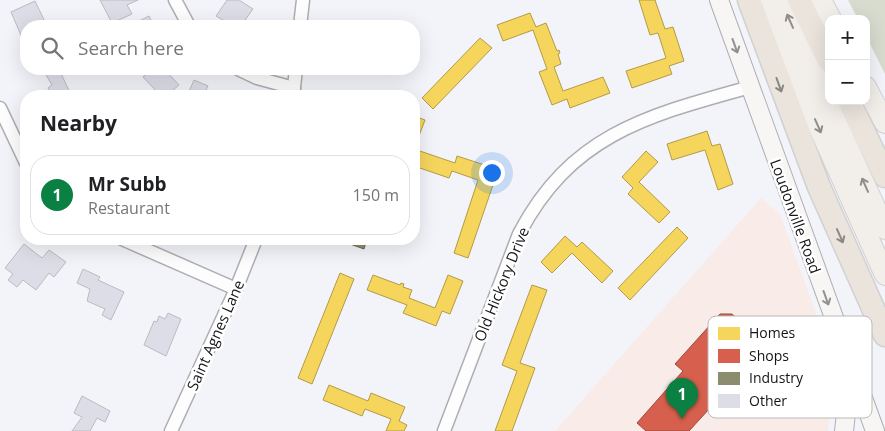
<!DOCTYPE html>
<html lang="en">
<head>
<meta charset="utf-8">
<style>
  :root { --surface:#fff; --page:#f2f2f2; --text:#202124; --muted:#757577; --line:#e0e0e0; --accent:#0b8043 }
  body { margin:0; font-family:"Open Sans",sans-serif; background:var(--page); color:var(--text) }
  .controls { position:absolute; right:15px; top:15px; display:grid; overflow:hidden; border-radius:10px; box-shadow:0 5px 20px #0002 }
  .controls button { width:45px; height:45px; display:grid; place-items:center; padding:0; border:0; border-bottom:1px solid var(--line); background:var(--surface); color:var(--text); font:25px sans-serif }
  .you { position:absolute; left:491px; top:172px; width:18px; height:18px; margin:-12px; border:4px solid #fff; border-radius:50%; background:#1a73e8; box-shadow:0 0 0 8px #1a73e833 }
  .badge { display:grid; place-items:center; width:32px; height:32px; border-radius:50%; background:var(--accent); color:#fff; font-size:16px; font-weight:700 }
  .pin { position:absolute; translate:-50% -41px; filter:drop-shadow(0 1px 2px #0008) }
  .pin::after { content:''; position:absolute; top:26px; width:18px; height:15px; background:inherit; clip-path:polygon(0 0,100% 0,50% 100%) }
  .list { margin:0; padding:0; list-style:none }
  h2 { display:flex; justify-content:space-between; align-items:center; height:65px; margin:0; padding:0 20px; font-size:21px }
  h2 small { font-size:16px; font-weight:400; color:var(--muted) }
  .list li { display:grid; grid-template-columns:32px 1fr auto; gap:15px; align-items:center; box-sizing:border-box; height:80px; margin:0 10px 10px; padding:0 10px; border:1px solid var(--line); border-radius:20px }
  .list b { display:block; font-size:19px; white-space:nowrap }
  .list p { margin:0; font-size:16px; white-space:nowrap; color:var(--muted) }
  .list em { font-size:16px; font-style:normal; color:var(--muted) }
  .icon { flex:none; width:28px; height:28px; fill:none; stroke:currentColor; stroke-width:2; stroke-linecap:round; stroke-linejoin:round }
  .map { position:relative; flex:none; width:885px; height:431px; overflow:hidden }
  .search { position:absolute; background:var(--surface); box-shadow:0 5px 20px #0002; left:20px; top:20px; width:400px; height:55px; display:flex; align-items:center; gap:12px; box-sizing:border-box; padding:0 18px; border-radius:20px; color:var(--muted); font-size:19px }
  .panel { position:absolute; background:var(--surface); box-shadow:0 5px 20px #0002; left:20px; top:90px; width:400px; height:155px; border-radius:20px }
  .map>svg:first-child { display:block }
</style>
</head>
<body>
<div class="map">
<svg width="885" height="431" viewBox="0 0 885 431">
  <rect width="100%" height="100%" fill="#f3f4f9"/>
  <polygon fill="#f8ebe8" points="761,198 780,214 818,319 834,381 828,431 555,431"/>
  <polygon fill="#d7dccf" points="848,0 885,0 885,74 866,36 866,19 858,19"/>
  <g fill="#f6d55c" stroke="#b29b48">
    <polygon points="639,0 655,0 665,29 673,27 684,61 669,66 672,74 632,88 626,71 666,58 658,33 650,35"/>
    <polygon points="530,13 536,27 546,23 557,51 559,50 560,53 558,54 561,64 554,67 563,91 603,77 610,93 570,108 567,99 552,105 539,72 547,69 533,30 503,41 497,25"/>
    <polygon points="480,38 492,48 433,109 422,98"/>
    <polygon points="414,116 425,120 414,149 455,163 457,156 491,167 486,182 493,185 468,258 454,253 478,180 452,171 449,178 414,166"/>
    <polygon points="707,131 712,146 720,144 733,184 718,190 705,150 672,160 667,144"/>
    <polygon points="646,151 658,162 639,182 670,212 659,223 628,194 633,188 622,177"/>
    <polygon points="677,227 688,238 630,300 618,288"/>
    <polygon points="565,236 577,247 582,242 613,271 602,283 572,253 552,273 541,262"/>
    <polygon points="340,273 354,279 312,384 298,378"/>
    <polygon points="373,275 400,285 401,283 404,284 403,287 412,290 409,298 435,308 448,275 463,281 450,314 442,311 436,326 403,313 407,305 367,290"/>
    <polygon points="532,285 547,290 520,363 535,368 512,431 495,431 517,371 502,365"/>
    <polygon points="329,385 368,401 371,393 405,407 399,421 407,425 404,431 386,431 391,419 365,409 362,416 323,400"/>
  </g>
  <polygon fill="#d6604d" stroke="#9c4a3d" points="720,314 732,314 762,341 763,350 689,431 646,431 637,423 683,371 675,364"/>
  <polygon fill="#8c8c6e" stroke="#686854" points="352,239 367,239 364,249 350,244"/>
  <g fill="#dcdde7" stroke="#bbbcbf">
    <polygon points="100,0 138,0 127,5 132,14 112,23"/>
    <polygon points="227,0 239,0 253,9 245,20 255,26 233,26 216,16"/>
    <polygon points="35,1 47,26 26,26 26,47 11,12"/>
    <polygon points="149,16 154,26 129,26"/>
    <polygon points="52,69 59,69 70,93 74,91 77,96 53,96 48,88 52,85 45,73"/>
    <polygon points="152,69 172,69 168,73 179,85 166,96 161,96 143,77"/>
    <polygon points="194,80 208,86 203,96 187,96"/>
    <polygon points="24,244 42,258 49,250 66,262 54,277 49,273 36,290 23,280 17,287 8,280 13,274 5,268"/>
    <polygon points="83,269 100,277 98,280 124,292 111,320 102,315 105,309 87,301 90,289 77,283"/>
    <polygon points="168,313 181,319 166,356 144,345 154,321 157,322 159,316 165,319"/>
    <polygon points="82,396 110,411 105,422 97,418 90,431 72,431 82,417 74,413"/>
  </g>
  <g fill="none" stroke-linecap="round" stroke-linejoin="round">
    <g stroke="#aeaeb2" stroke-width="15">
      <g id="minor">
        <polyline points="175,0 189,26"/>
        <polyline points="300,26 303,0"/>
        <polyline points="238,69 257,78 294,88"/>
        <polyline points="293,96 296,69"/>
        <polyline points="0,108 26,163"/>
        <polyline points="122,239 236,289"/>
        <polyline points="171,431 236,289 256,239"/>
        <path d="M444,431L519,234C571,134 649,115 750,87"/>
      </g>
    </g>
    <g stroke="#aeaeb2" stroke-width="20">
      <g id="secondary">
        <polyline points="719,0 875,431"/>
        <polyline points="844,431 848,395 846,370"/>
      </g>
    </g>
    <g stroke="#d1d1d3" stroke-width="22">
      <g id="primary">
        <polyline points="762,0 885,275"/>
        <polyline points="781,0 885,229"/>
        <polyline points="821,0 831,19"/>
        <polyline points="866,87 885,123"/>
      </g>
    </g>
    <g stroke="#d1d1d3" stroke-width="25">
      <g id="motorway">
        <polyline points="749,0 819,187 885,335"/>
        <polyline points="799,0 829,61"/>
        <polyline points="849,101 885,176"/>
      </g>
    </g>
    <use href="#minor" stroke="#fdfdfe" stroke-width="12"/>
    <use href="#secondary" stroke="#f8f6f4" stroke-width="18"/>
    <use href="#primary" stroke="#f2eee9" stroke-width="20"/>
    <use href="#motorway" stroke="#eae4dc" stroke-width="22"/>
  </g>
  <defs><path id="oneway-shaft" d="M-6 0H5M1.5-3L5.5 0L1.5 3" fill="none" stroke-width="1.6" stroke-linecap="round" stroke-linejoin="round" transform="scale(1.25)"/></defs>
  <g stroke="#8f8c8b">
    <use href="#oneway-shaft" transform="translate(790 21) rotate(-114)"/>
    <use href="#oneway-shaft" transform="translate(818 126) rotate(66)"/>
    <use href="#oneway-shaft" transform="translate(865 185) rotate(-114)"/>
  </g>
  <g stroke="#929191">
    <use href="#oneway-shaft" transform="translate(735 46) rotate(70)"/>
    <use href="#oneway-shaft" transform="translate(826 298) rotate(70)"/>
  </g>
  <g stroke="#8a8784">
    <use href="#oneway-shaft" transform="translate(779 85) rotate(70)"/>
    <use href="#oneway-shaft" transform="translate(840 236) rotate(66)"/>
  </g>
  <g text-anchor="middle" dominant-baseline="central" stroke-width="5" stroke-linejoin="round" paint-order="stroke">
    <g font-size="15" fill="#151518" stroke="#fff">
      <text transform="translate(796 216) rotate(70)">Loudonville Road</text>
      <text transform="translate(501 284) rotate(-68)">Old Hickory Drive</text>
      <text transform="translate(215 335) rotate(-66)">Saint Agnes Lane</text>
    </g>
  </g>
  <rect x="708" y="316" width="164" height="102" rx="8" fill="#fff" stroke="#b9b9ba" stroke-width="1"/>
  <rect x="718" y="327" width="22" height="13" fill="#f6d55c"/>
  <rect x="718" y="349" width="22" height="14" fill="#d6604d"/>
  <rect x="718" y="372" width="22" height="13" fill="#8c8c6e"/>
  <rect x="718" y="394" width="22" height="14" fill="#dcdde7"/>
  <g font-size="14" fill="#151518">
    <text x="749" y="338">Homes</text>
    <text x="749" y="361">Shops</text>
    <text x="749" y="383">Industry</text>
    <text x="749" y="406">Other</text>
  </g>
</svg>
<div class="controls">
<button>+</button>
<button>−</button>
</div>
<div class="you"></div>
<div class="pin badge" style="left:682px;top:419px">1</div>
<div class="search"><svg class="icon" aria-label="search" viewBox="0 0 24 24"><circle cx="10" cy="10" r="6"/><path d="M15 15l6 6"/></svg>Search here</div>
<section class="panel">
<h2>Nearby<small></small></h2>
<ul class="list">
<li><span class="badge">1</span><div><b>Mr Subb</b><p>Restaurant</p></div><em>150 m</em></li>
</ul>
</section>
</div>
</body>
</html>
